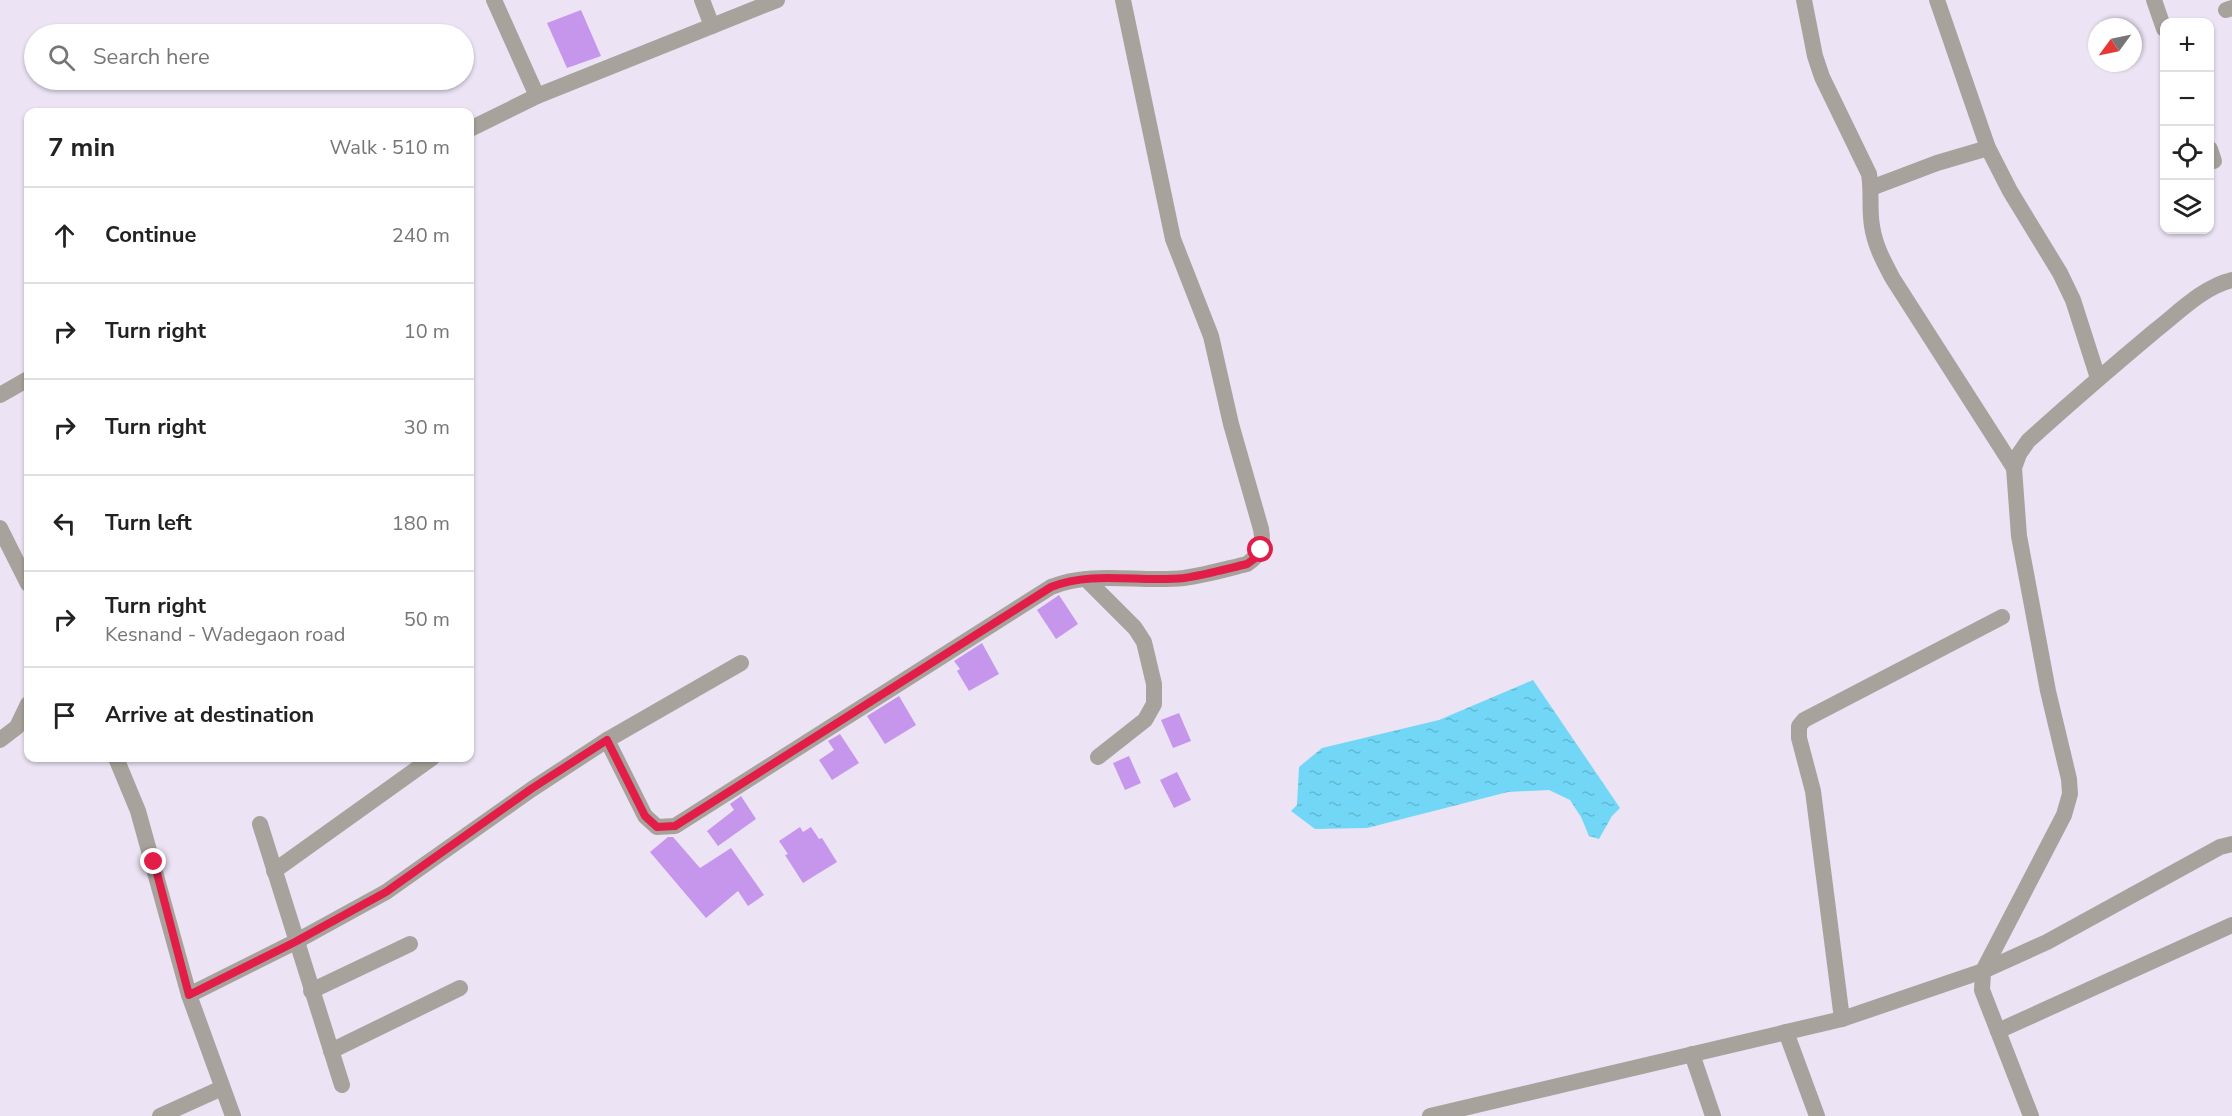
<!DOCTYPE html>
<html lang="en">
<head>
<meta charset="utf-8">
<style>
  :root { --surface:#fff; --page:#f6f6f6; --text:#222; --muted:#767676; --line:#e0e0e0 }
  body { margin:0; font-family:"Nunito Sans",sans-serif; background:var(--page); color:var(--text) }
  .controls { position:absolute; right:18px; top:18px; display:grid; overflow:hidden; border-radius:12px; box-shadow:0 2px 4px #0004 }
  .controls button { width:54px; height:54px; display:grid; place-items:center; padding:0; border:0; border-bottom:2px solid var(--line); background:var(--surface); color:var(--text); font:30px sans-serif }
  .compass { position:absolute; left:2088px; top:18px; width:54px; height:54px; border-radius:50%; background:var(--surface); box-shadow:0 2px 4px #0004; rotate:237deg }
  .stop { position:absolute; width:18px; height:18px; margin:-14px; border:4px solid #e11d48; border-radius:50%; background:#fff }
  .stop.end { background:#e11d48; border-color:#fff; box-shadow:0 2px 6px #0008 }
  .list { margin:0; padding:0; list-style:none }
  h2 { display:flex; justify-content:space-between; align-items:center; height:78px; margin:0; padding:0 24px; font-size:26px }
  h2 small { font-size:20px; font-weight:400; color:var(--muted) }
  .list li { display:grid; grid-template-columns:39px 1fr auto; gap:18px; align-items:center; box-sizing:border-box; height:96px; padding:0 24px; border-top:2px solid var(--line) }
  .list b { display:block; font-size:22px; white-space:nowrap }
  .list p { margin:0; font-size:20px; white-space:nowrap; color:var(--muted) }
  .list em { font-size:20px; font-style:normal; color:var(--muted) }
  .icon { flex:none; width:33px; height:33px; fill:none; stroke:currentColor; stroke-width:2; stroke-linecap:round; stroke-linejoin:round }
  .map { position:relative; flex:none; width:2232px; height:1116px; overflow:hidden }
  .search { position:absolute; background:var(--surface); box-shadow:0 2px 4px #0004; left:24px; top:24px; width:450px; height:66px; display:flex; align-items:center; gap:15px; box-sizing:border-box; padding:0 21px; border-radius:33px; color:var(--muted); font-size:22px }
  .panel { position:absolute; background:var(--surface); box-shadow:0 2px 4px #0004; left:24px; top:108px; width:450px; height:654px; border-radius:12px }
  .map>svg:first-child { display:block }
</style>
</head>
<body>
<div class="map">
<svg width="2232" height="1116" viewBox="0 0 2232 1116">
  <defs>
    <pattern id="water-ripples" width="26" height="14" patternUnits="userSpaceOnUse" patternTransform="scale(1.5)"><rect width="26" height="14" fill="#72d7f6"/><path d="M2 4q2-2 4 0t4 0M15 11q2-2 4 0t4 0" fill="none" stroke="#62b8d2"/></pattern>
  </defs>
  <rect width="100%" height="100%" fill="#ece3f5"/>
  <polygon fill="url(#water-ripples)" points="1533,680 1620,808 1612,816 1599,839 1589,836 1581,817 1570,800 1549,790 1508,792 1367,828 1315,829 1291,811 1297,805 1299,767 1322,748 1439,720"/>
  <g fill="#c696ec">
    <polygon points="581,10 601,56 567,68 547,23"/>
    <polygon points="1059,595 1078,624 1056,639 1037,610"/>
    <polygon points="982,643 999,674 969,691 957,671 960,669 954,661"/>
    <polygon points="899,696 916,725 885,744 867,716"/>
    <polygon points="1179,713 1191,741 1173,748 1161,720"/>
    <polygon points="840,734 859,763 832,780 819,760 834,750 828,741"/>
    <polygon points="1129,756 1141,783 1125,790 1113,763"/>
    <polygon points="1177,772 1191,800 1174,808 1160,780"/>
    <polygon points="741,796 756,819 718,846 707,831 734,810 730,804"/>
    <polygon points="800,827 803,832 811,827 819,839 822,838 837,862 803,883 785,855 788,854 779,841"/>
    <polygon points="668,837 673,837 700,868 731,848 764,895 748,906 738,891 706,918 650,852"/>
  </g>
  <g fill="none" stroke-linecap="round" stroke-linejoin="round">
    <g stroke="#a8a29c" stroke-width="16">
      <polyline points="494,0 537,96"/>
      <polyline points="702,0 712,26"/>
      <path d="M1804,0L1815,56L1822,77L1869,174C1872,191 1869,209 1872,226C1875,246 1884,262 1893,279L2014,468"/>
      <polyline points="1937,0 1988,148 2010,191 2060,273 2073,300 2098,378"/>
      <polyline points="2154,0 2164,29"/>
      <polyline points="2226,10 2232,8"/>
      <polyline points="470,129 537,96 777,0"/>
      <polyline points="2210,149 2214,161"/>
      <polyline points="1871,188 1937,163 1988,148"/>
      <polyline points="0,395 28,379"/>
      <polyline points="0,528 28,584"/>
      <polyline points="1086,579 1135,628 1144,642 1154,684 1154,704 1145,720 1098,757"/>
      <polyline points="0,740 17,727 28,704"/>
      <path d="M607,740L645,816L657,827L675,826L1051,587C1093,570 1140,583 1184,578C1205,575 1226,569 1247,564C1261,554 1264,545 1261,529L1231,424L1211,336L1173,239L1123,0"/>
      <polyline points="116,758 138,811 189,995 233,1116"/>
      <polyline points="260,824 342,1085"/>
      <polyline points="274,871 432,758"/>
      <polyline points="311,991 410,944"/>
      <polyline points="189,995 295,942 386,892 532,789 607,740 741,663"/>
      <polyline points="1842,1019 1813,791 1799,738 1799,726 1804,720 2002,617"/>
      <polyline points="1998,1031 2232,925"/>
      <polyline points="1786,1032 1817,1116"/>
      <polyline points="331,1051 460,988"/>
      <polyline points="1692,1054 1713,1116"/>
      <polyline points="160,1116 222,1088"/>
      <polyline points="1430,1116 1842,1019 1983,971 2047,942 2220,847 2232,844"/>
      <path d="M2031,1116L1982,990L1983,971L2064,815L2070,794L2069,779L2048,691L2019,536L2014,468L2019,454L2028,441C2070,403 2113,366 2156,330C2179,312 2203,287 2232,280"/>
    </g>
  </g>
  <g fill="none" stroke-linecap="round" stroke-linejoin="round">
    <path stroke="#e11d48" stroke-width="8" d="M154,862L189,995L295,942L386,892L531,789L607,740L645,816L657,827L675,826L1051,587C1093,570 1140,583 1184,578C1205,575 1226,569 1247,564L1254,559L1261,550"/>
  </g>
</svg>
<div class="controls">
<button>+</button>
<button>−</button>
<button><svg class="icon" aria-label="locate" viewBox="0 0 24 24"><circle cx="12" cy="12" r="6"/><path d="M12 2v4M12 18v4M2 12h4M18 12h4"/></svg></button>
<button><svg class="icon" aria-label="layers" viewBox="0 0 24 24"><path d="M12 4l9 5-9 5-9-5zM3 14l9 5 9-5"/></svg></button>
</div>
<svg class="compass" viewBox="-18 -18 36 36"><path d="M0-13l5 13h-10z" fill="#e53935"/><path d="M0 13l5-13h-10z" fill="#767676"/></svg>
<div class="stop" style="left:1261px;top:550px"></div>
<div class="stop end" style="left:154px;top:862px"></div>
<div class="search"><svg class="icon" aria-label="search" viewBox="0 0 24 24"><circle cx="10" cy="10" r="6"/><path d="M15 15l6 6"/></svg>Search here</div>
<section class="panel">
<h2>7 min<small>Walk · 510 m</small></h2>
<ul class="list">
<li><svg class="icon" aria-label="ahead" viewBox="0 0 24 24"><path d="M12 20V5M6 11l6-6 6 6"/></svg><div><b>Continue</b></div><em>240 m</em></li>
<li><svg class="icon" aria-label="right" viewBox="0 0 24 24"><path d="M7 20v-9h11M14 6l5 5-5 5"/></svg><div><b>Turn right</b></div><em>10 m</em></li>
<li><svg class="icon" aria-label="right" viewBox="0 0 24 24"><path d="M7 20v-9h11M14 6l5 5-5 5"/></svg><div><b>Turn right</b></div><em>30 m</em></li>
<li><svg class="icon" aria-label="left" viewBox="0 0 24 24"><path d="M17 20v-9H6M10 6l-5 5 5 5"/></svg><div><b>Turn left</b></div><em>180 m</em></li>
<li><svg class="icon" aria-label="right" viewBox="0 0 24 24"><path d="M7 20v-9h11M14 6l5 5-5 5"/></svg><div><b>Turn right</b><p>Kesnand - Wadegaon road</p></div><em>50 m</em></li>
<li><svg class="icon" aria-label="arrive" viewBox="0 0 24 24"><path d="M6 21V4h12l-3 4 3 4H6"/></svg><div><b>Arrive at destination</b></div></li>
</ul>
</section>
</div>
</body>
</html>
